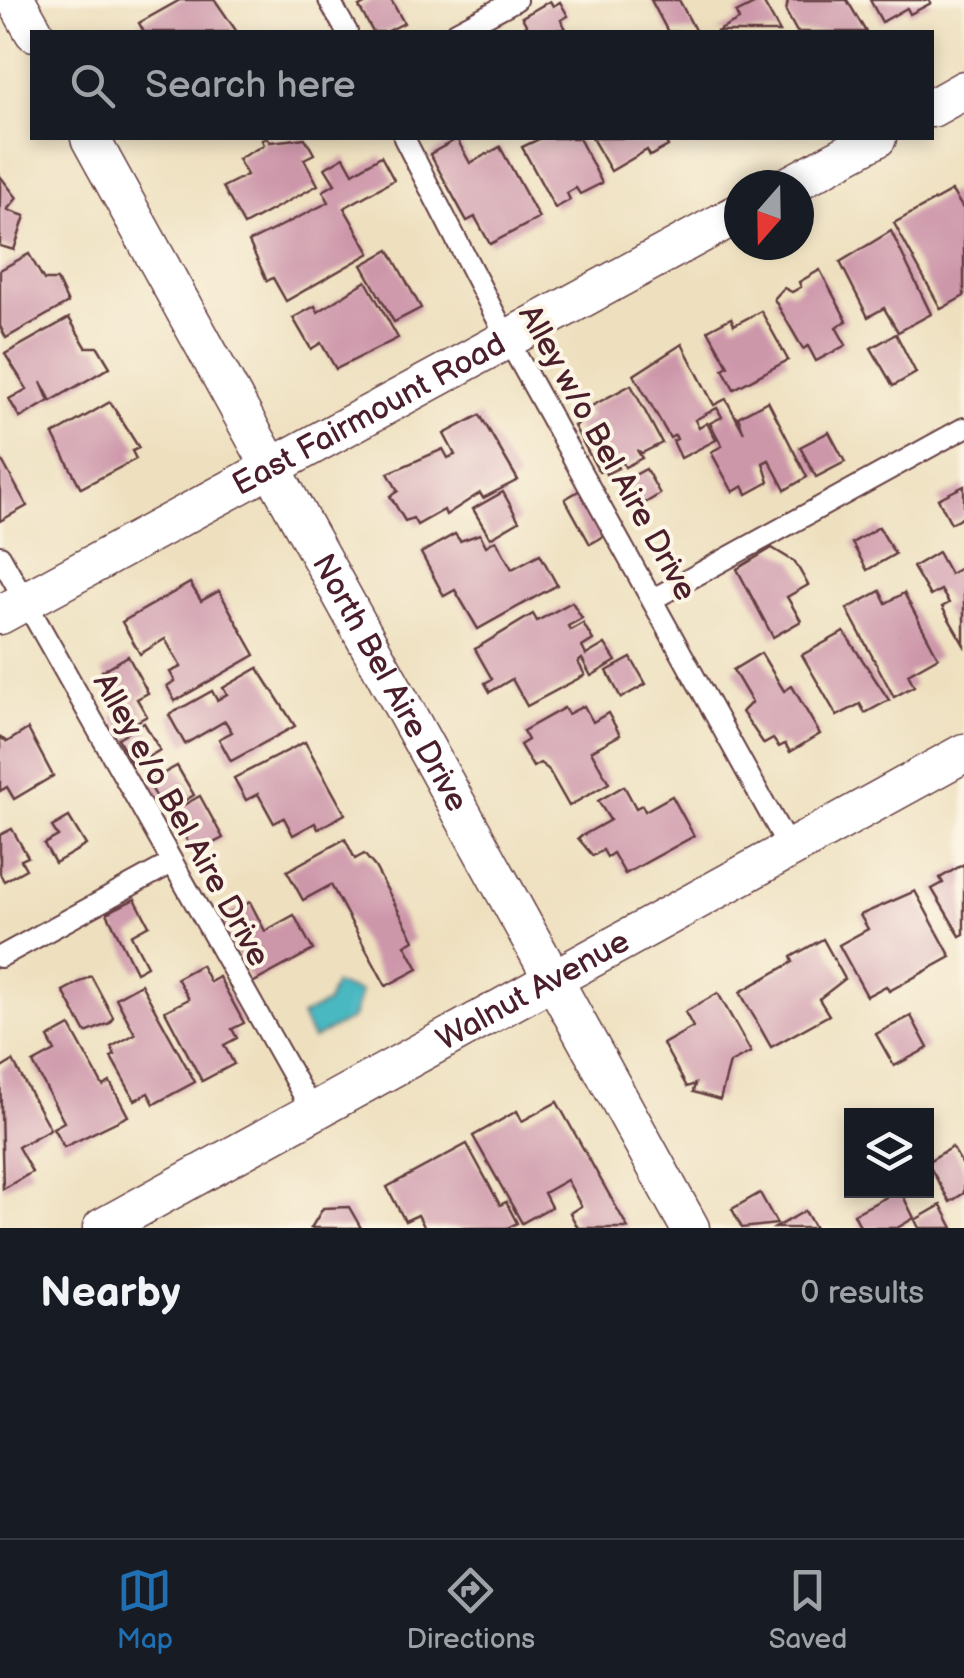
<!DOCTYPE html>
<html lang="en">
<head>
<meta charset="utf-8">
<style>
  :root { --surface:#171b24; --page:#20242c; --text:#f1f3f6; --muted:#9ea1a6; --line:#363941; --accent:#1f6fb2 }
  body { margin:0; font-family:"Balsamiq Sans",sans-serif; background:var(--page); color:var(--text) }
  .controls { position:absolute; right:30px; bottom:30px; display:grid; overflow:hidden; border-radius:0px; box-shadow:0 5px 15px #0003 }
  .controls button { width:90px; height:90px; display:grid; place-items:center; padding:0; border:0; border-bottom:2px solid var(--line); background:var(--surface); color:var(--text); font:50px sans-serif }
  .compass { position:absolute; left:724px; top:170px; width:90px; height:90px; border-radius:50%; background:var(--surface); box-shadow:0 5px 15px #0003; rotate:200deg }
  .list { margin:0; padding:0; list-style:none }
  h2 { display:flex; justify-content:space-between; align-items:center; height:130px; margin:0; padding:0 40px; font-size:42px }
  h2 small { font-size:32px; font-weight:400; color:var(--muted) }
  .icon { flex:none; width:55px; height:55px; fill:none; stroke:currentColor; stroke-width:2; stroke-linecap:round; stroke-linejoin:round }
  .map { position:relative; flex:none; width:964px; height:1228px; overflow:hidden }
  .search { position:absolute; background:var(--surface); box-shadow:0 5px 15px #0003; left:30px; right:30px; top:30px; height:110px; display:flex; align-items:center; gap:25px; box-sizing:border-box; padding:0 35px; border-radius:0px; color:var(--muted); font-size:38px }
  .sheet { height:310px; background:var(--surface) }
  nav { display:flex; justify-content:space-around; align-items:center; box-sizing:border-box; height:140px; border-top:2px solid var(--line); background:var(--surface); font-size:28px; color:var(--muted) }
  nav a { display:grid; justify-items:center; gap:5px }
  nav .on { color:var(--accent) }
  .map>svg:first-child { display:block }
</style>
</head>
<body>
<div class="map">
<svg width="964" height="1228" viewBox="0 0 964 1228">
  <rect width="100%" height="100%" fill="#fcf5e5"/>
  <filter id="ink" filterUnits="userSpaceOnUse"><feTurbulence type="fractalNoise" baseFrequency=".01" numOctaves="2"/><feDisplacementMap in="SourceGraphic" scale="20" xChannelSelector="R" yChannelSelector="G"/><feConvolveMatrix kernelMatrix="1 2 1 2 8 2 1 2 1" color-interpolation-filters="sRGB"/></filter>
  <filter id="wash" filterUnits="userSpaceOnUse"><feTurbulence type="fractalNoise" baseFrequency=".0048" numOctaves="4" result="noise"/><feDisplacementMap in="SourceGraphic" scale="40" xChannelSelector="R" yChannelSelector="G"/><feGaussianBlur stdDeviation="2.25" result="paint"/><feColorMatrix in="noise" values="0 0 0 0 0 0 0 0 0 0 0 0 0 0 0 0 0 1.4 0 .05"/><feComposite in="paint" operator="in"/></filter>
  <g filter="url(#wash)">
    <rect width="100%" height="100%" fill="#eee0bf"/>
    <polygon fill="#4ab8c1" stroke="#4a6c76" stroke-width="2.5" points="334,984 361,992 353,1018 313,1039 301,1016 327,1003"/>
    <g id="blocks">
      <g fill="#cd97aa">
        <polygon points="180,0 215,0 237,32 144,32 139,23"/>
        <polygon points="372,0 391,0 404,23 386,32 373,32 359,7"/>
        <polygon points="651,0 679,0 696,32 668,32"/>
        <polygon points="762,0 780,32 716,32 739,20 736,13"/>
        <polygon points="788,0 847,0 866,32 797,32 786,12"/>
        <polygon points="870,0 929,0 931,3 910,14 907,8 882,22"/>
        <polygon points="550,1 553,6 560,2 568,16 561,20 566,29 530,32 522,17"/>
        <polygon points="267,138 270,142 305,138 314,154 304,159 318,185 244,225 223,187 247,175 238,159 264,145 262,140"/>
        <polygon points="541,138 579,138 602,183 580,194 576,188 567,193 570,200 555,208 522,147"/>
        <polygon points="592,138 664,138 668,146 650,156 647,150 611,171"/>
        <polygon points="457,139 470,163 500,147 539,218 490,244 475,217 467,221 430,154"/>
        <polygon points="381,156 394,180 344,208 370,253 286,301 273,278 267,281 249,242 329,202 323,191 335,184 325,168 344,157 353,173"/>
        <polygon points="0,176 17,198 7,210 25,216 14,250 0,246"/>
        <polygon points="952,191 964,210 964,296 941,309 894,223"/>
        <polygon points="891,231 931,314 898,332 884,308 868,317 840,262"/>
        <polygon points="389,250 421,308 394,322 362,265"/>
        <polygon points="29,254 44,280 57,280 68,303 6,338 0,326 0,270"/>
        <polygon points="820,270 847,321 836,327 846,345 816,361 808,346 803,349 774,299 784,288 792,292 801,287 799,282"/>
        <polygon points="366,281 398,338 336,369 321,343 311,349 293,318 315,306 318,312"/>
        <polygon points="761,311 788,360 734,389 723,369 728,366 708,330 731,318 734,325"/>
        <polygon points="69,318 86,347 98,347 110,367 51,401 41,382 49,401 20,418 9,399 27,389 5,354"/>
        <polygon points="896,334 916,373 893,386 871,348"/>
        <polygon points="682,344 714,405 726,399 744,433 738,417 768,401 807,477 785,490 769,460 763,463 769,482 747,494 743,486 733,492 711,452 722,446 710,423 722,417 717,408 695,420 699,428 707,423 716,440 681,458 673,441 677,439 675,435 670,438 634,375"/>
        <polygon points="631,385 662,443 642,453 637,450 642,458 625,467 621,459 615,463 618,468 606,474 604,470 599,472 574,426 590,417 586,409"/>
        <polygon points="110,402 139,448 132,451 136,459 81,488 53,435"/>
        <polygon points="480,415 518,480 483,498 480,493 446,515 444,510 417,525 413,518 405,521 390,496 398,491 388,473 443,449 448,458 455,455 444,434"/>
        <polygon points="829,432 845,462 816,477 800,447"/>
        <polygon points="0,457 27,506 0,521"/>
        <polygon points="646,469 660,494 635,509 620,483"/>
        <polygon points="964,486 964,517 951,523 938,499"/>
        <polygon points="582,489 606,535 590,544 565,499"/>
        <polygon points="503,492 519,521 490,538 473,509"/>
        <polygon points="879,527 895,554 867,570 852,543"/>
        <polygon points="455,534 460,541 480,534 486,546 496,540 512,569 540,554 557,585 478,629 455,590 444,596 421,553"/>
        <polygon points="772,548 795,562 808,585 787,597 801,621 773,637 737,569"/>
        <polygon points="938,552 950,574 964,566 964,645 942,607 949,603 941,590 930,596 913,567"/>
        <polygon points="190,583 201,601 219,591 255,655 175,701 167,686 175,681 170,672 181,667 165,639 140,654 122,622"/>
        <polygon points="880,591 886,603 904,593 938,657 908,674 914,686 894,697 847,609"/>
        <polygon points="572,602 582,618 568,626 570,630 583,623 593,640 582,647 586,655 605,644 616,661 591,676 582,659 578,662 585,675 527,706 512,679 490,692 485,683 492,679 475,649 533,614 537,621"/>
        <polygon points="844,632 889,700 865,713 860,704 837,716 802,655"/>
        <polygon points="761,653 784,691 792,686 820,734 790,752 785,744 779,747 773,739 764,744 742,712 752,702 733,670"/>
        <polygon points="128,656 148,693 137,699 147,716 120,731 112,717 124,710 102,671"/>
        <polygon points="631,658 646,684 621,698 607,671"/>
        <polygon points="258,668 295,726 231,761 219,739 232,732 225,721 185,744 169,715 212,691 217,700 227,694 223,688"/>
        <polygon points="584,706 593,722 608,713 620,735 591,751 609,783 569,806 548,769 540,763 533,767 520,745 528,740 523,731 564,708 568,714"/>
        <polygon points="144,723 160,750 133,766 118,738"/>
        <polygon points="28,729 53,776 14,799 7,787 0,791 0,737 7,742"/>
        <polygon points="305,742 345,814 318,829 315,823 293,835 284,818 274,823 258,794 246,800 234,778"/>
        <polygon points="177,766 194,795 165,812 148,782"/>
        <polygon points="624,786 636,808 642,805 645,811 672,796 694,836 625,874 613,853 607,857 603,850 593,856 578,838 610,820 598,801"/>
        <polygon points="200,796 223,838 194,853 171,812"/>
        <polygon points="69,817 86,845 55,863 44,844 58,836 52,827"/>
        <polygon points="12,829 28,857 21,860 26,869 4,881 0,874 0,835"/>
        <polygon points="345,839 355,859 364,854 375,867 414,940 405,945 418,969 386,986 331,885 303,900 287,871"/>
        <polygon points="964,864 964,934 960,936 932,889 943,883 940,878"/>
        <polygon points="915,891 951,957 889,991 886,986 867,996 839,945 868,929 860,915"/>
        <polygon points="135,899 149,925 131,935 147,966 136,972 107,913"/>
        <polygon points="250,902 265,931 294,915 313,950 252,983 217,920"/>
        <polygon points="823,939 845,979 819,999 829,1015 771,1047 740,992 793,962 791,957"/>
        <polygon points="201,965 210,982 219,977 244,1023 232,1029 237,1038 224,1045 234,1064 202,1081 165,1011 189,999 177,978"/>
        <polygon points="91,976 113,1017 110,1023 86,1033 63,991"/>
        <polygon points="141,984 195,1082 154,1104 148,1093 135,1100 111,1057 115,1055 111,1047 135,1034 116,998"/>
        <polygon points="718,993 751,1052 730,1063 720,1100 693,1092 695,1084 687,1087 663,1044 693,1027 685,1012"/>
        <polygon points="911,1016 928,1048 894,1066 876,1034"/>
        <polygon points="70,1026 103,1086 110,1082 128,1116 64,1147 53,1128 64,1122 33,1063 55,1051 48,1038"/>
        <polygon points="13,1061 50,1129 18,1147 32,1172 3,1189 0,1069"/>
        <polygon points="557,1102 628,1228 578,1228 570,1213 581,1206 567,1180 544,1193 551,1207 522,1223 473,1136 517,1111 522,1121"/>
        <polygon points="467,1144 500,1205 506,1202 517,1223 507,1228 425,1228 418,1215 405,1221 387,1187"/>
        <polygon points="952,1147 964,1167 964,1193 950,1202 927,1162"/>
        <polygon points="900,1190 914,1218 897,1228 861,1228 854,1214"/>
        <polygon points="760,1193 777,1224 742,1228 732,1209"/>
        <polygon points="941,1205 953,1228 919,1228 915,1220"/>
        <polygon points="349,1207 361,1228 311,1228 323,1208"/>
        <polygon points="805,1211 815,1228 775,1228"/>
      </g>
    </g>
  </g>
  <g filter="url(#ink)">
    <use href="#blocks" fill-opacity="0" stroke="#633c41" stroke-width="2.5"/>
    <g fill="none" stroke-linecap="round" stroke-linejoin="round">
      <g stroke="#633c41" stroke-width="24">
        <g id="lane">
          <polyline points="329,0 347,32"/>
          <polyline points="456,32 516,0"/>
          <polyline points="404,138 508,340 789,848"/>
          <polyline points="0,556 313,1112"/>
          <polyline points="653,599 964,428"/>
          <polyline points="0,957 170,864"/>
        </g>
      </g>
      <g stroke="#633c41" stroke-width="41">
        <g id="street">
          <polyline points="16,0 34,32"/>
          <polyline points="932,108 964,90"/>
          <path id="s1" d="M90,138L690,1228"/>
          <polyline points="790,185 877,138"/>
          <path id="s2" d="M0,615L739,213"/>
          <path id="s3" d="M102,1228L964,753"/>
        </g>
      </g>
      <use href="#lane" stroke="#fff" stroke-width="20"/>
      <use href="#street" stroke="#fff" stroke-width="38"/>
    </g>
  </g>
  <g text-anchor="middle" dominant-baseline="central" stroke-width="8" stroke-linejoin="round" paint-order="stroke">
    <g font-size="32" fill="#4a1f2b" stroke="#fcf5e5">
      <text stroke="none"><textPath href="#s2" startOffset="420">East Fairmount Road</textPath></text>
      <text transform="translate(607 453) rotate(61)">Alley w/o Bel Aire Drive</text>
      <text stroke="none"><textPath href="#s1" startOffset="622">North Bel Aire Drive</textPath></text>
      <text transform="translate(181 820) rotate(61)">Alley e/o Bel Aire Drive</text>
      <text stroke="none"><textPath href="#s3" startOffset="492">Walnut Avenue</textPath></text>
    </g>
  </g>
</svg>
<div class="controls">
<button><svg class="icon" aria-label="layers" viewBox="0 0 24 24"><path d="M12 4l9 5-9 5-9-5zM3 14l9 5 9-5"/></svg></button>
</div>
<svg class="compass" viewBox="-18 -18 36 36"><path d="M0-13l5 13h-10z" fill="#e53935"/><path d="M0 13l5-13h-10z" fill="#9ea1a6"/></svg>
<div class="search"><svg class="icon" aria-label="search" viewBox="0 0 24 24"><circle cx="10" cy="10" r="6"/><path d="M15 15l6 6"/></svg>Search here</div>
</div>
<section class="sheet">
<h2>Nearby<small>0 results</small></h2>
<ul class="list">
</ul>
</section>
<nav>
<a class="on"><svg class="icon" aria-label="map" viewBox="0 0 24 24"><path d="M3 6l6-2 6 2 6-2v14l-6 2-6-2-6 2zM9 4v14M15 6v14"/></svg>Map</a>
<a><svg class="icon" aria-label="directions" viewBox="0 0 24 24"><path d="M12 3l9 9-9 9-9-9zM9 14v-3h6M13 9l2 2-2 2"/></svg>Directions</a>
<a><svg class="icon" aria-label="saved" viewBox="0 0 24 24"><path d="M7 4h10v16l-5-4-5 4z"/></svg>Saved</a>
</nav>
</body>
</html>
